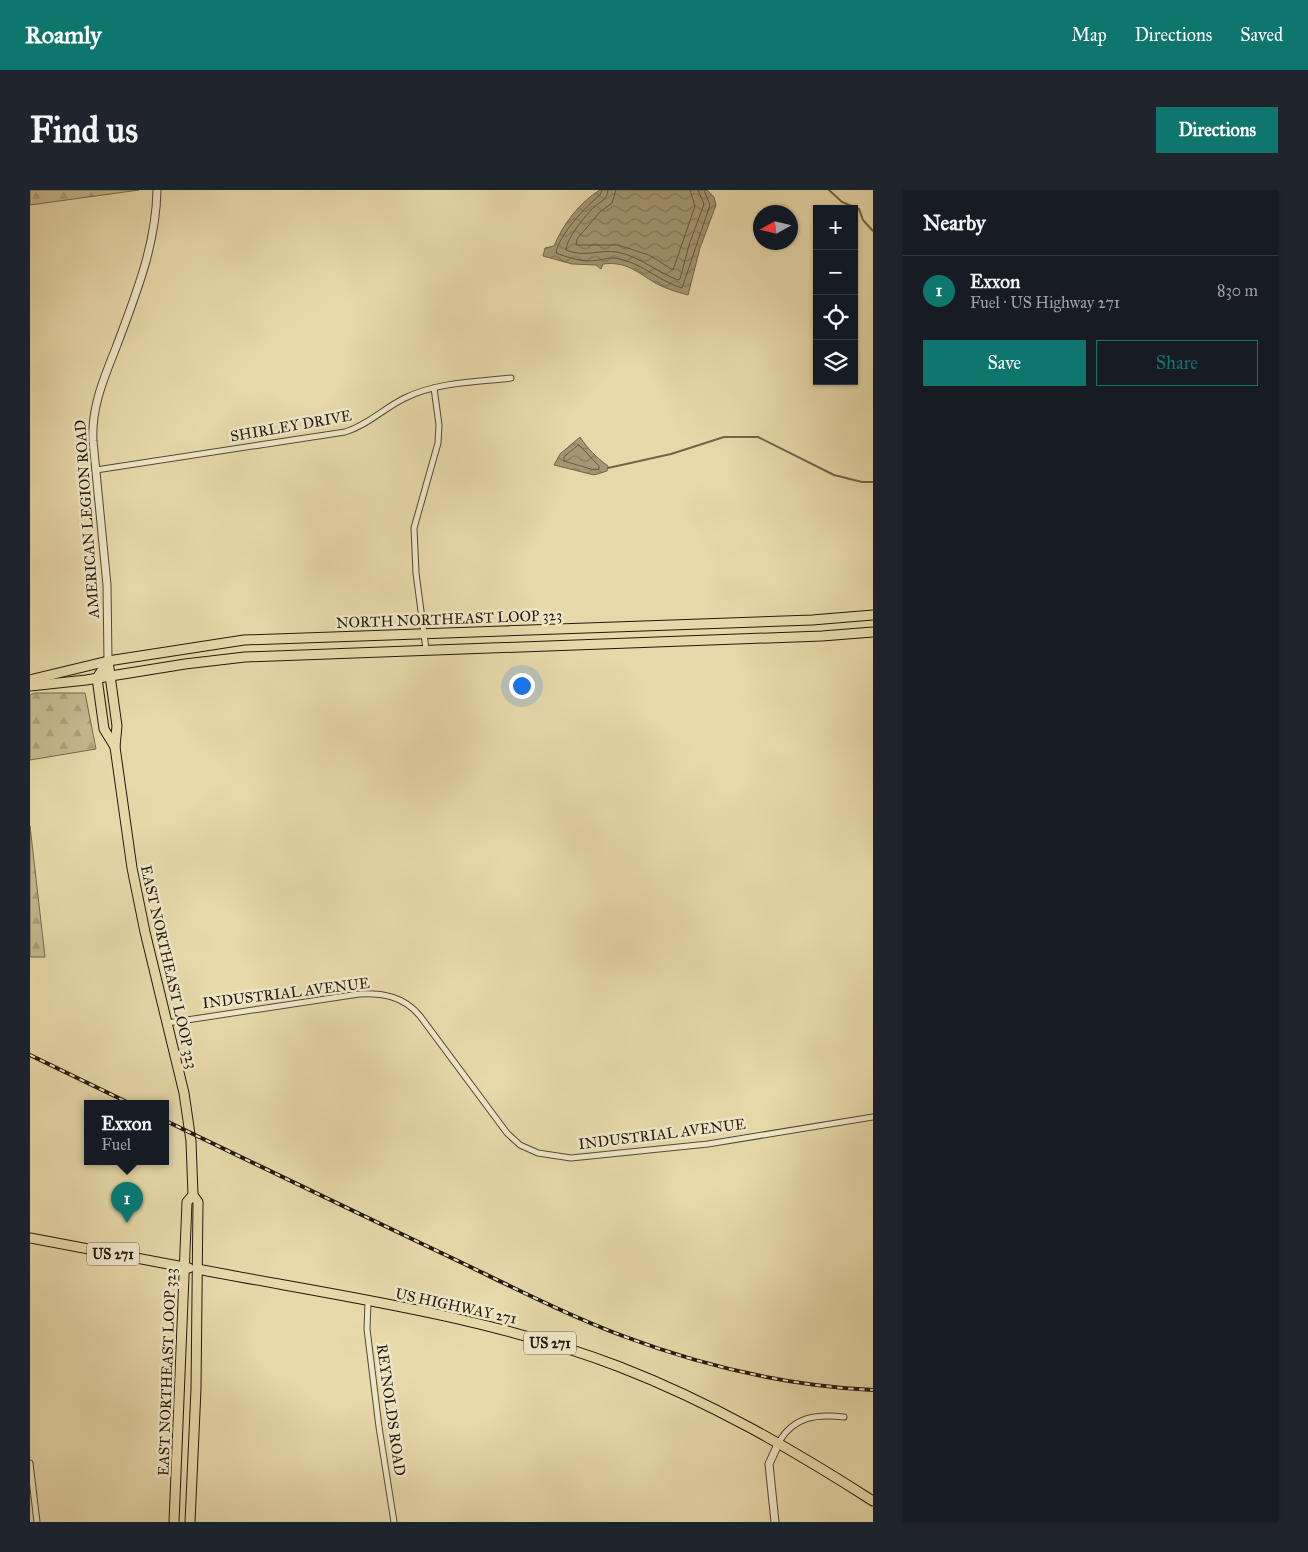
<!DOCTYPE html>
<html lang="en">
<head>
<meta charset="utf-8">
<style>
  :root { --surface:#171b24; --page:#20242c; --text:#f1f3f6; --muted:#9ea1a6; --line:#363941; --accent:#0f766e }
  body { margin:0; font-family:"IM FELL Great Primer",serif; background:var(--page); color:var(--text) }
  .controls { position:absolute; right:15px; top:15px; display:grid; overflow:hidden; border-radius:0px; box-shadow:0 1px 4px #0004 }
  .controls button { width:45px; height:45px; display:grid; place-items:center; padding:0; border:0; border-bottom:1px solid var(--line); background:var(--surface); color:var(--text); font:25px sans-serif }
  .compass { position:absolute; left:723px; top:15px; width:45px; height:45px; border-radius:50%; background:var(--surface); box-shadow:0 1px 4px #0004; rotate:262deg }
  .you { position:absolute; left:491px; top:495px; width:18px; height:18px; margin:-12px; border:4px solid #fff; border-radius:50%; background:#1a73e8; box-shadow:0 0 0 8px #1a73e833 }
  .badge { display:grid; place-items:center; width:32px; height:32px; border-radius:50%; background:var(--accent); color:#fff; font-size:16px; font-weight:700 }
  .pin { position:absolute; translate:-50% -41px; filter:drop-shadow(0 1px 2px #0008) }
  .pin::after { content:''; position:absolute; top:26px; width:18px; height:15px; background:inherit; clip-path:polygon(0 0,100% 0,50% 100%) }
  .popup { position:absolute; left:54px; top:910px; width:85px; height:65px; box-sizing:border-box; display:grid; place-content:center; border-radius:0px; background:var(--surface); filter:drop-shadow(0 1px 4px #0005); font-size:16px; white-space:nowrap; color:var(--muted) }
  .popup b { font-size:19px; color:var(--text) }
  .popup::after { content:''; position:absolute; left:50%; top:100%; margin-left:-10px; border:10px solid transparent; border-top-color:var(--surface) }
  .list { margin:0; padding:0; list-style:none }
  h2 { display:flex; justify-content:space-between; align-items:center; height:65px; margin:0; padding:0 20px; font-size:21px }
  h2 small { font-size:16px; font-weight:400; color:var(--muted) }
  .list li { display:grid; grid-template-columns:32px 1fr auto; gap:15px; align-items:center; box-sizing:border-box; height:70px; padding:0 20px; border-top:1px solid var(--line) }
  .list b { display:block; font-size:19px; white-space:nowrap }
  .list p { margin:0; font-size:16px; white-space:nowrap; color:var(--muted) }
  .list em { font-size:16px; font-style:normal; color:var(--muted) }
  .actions { display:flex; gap:10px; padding:15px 20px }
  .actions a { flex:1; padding:11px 0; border:1px solid var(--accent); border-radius:0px; text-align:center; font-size:18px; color:var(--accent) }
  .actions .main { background:var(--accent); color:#fff }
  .icon { flex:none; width:28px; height:28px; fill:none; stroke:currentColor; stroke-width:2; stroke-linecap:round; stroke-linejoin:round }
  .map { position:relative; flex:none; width:843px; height:1332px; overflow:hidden; border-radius:0px }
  header { display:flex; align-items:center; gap:30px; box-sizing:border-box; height:70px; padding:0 25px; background:var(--accent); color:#fff }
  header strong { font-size:24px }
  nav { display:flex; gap:28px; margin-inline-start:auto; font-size:18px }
  .intro { display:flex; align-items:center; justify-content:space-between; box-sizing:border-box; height:120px; padding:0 30px }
  h1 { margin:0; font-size:35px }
  .button { padding:12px 22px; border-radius:0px; background:var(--accent); color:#fff; font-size:18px; font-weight:700 }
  main { display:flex; gap:30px; padding:0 30px }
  aside { flex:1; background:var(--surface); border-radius:0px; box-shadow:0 1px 4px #0004 }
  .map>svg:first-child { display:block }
</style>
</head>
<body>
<header>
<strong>Roamly</strong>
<nav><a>Map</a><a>Directions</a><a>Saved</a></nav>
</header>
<div class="intro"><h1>Find us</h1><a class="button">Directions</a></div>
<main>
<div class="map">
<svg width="843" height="1332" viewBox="0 0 843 1332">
  <defs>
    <pattern id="forest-firs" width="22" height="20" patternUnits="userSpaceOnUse" patternTransform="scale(1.25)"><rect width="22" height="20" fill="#c6b88f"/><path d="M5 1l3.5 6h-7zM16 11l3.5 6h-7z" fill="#aa9e7a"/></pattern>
    <pattern id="water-waves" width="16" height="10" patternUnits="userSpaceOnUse" patternTransform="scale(1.25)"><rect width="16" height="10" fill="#a49874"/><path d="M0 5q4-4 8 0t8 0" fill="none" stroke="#857b5e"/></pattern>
  </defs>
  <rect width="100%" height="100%" fill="#e7d9aa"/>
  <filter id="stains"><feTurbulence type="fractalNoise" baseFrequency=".004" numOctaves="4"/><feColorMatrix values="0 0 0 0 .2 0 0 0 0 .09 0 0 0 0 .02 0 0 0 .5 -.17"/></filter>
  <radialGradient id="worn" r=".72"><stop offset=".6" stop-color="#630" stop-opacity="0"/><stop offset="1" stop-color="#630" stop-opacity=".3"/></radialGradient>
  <g fill="url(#forest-firs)" stroke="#74684e">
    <polygon points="0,0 109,0 0,15"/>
    <polygon points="5,503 55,503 66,559 0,570 0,505"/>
    <polygon points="0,636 15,767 0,767"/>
  </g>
  <g fill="url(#water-waves)" stroke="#70654a">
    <path d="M570,0H677L684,7L686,15L670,58L658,105C647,102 637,99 627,94C608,83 597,71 573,74L571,79L566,75L542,74L513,66L515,58L524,56C533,34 550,12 570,0Z"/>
    <path d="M550,247C557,258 567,268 578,276L577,281L564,285L524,275L530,264Z"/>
  </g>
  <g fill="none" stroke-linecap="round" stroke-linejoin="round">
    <g stroke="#645840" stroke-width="1">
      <path d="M572,0L570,5C556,16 528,46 526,63C539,68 555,73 569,70C574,70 578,67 584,68C610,71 628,91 652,98L680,15L674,0"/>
      <path d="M578,0C577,11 570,11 564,17C555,26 536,49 536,60C555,68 570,59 587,62C611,67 626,82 648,90L650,89L659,55L674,14L668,0"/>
      <polyline points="586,0 582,13 570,22 547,49 546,55 588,55 619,65 643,80 665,16 660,0"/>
      <polygon points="549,255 569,276 569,279 564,280 534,271 534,267"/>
    </g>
    <g stroke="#70654a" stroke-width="2">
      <polyline points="799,0 812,12 829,19 833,30 843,41"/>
      <polyline points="578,278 641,264 694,247 728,247 804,285 832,292 843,292"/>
    </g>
    <g stroke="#544934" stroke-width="7">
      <g id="minor">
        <path d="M66,280L315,242C338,235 354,218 375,208C407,192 447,192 481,188"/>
        <polyline points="396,459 386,383 384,338 408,253 409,235 404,198"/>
        <path d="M137,833L329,804C352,803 374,806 390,826L477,943L490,955L508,963L541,968L678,954L843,927"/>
        <polyline points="338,1112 337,1139 349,1237 364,1332"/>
        <path d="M749,1252C764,1226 787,1224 814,1227"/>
        <polyline points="0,1273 7,1332"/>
      </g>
    </g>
    <g stroke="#544934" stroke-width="9">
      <g id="tertiary">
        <path d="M78,471L77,395L63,251C61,216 75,186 87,155C106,104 126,55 127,0"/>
        <polyline points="745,1332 739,1274 749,1252"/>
      </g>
    </g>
    <g stroke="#23190c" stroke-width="11">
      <path id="primary" d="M167,1079C308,1106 455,1125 590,1177C680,1212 762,1259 843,1311"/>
    </g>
    <g stroke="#23190c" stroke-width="11">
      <g id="trunk">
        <polyline points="78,471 87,536 85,557 102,678 115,742 154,903 161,951 163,1005 168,1012 166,1199 160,1332"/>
        <polyline points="78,471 67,488 74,539 85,557"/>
        <polyline points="0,490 78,471 214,450 782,430 843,425"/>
        <polyline points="0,496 56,490 155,474 215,467 792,446 843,442"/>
        <polyline points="0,1048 159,1078"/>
        <polyline points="144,1332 157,1012 163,1005"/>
      </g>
    </g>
    <use href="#minor" stroke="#efe6c8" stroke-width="5"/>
    <use href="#tertiary" stroke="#efe6c8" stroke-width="7"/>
    <use href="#primary" stroke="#e7d9aa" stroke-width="9"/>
    <use href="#trunk" stroke="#e7d9aa" stroke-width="9"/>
    <g stroke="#23190c" stroke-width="4">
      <g id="rail">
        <polyline points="0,865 101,914"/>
        <path d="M136,931C225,974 315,1017 405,1060C467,1089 529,1122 593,1146C673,1176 758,1196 843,1200"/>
      </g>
    </g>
    <use href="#rail" stroke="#efe6c8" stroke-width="2" stroke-dasharray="5.5" stroke-linecap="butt"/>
  </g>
  <g text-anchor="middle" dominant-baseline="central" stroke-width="5" stroke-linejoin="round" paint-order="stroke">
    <g fill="#efe6c8" stroke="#605644" stroke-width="1">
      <rect x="57" y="1052.5" width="52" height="23" rx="4"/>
      <rect x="494" y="1141.5" width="52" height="23" rx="4"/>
    </g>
    <g font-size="14" font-weight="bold" fill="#23190c">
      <text x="83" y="1064">US 271</text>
      <text x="520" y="1153">US 271</text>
    </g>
    <g font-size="15" fill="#23190c" stroke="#efe6c8">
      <text transform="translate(261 236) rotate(-10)">SHIRLEY DRIVE</text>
      <text transform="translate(57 329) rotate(-94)">AMERICAN LEGION ROAD</text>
      <text transform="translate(419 429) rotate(-2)">NORTH NORTHEAST LOOP 323</text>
      <text transform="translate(139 777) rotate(77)">EAST NORTHEAST LOOP 323</text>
      <text transform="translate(256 803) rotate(-7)">INDUSTRIAL AVENUE</text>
      <text transform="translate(632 944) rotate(-7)">INDUSTRIAL AVENUE</text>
      <text transform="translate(426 1116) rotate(12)">US HIGHWAY 271</text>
      <text transform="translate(137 1182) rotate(-88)">EAST NORTHEAST LOOP 323</text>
      <text transform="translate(361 1220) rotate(82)">REYNOLDS ROAD</text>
    </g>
  </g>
  <rect width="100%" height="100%" filter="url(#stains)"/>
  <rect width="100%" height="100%" fill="url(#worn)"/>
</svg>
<div class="controls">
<button>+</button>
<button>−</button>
<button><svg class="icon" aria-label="locate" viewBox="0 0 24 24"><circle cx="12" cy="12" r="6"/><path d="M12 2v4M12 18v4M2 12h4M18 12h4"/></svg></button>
<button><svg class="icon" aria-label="layers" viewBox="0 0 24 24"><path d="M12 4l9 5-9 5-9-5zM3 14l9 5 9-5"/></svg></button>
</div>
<svg class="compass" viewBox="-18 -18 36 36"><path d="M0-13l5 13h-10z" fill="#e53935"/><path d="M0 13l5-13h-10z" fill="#9ea1a6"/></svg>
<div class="you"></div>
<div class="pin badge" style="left:97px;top:1033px">1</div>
<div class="popup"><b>Exxon</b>Fuel</div>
</div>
<aside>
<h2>Nearby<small></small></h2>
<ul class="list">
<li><span class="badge">1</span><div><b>Exxon</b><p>Fuel · US Highway 271</p></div><em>830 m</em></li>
</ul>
<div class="actions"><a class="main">Save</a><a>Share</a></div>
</aside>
</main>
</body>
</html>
